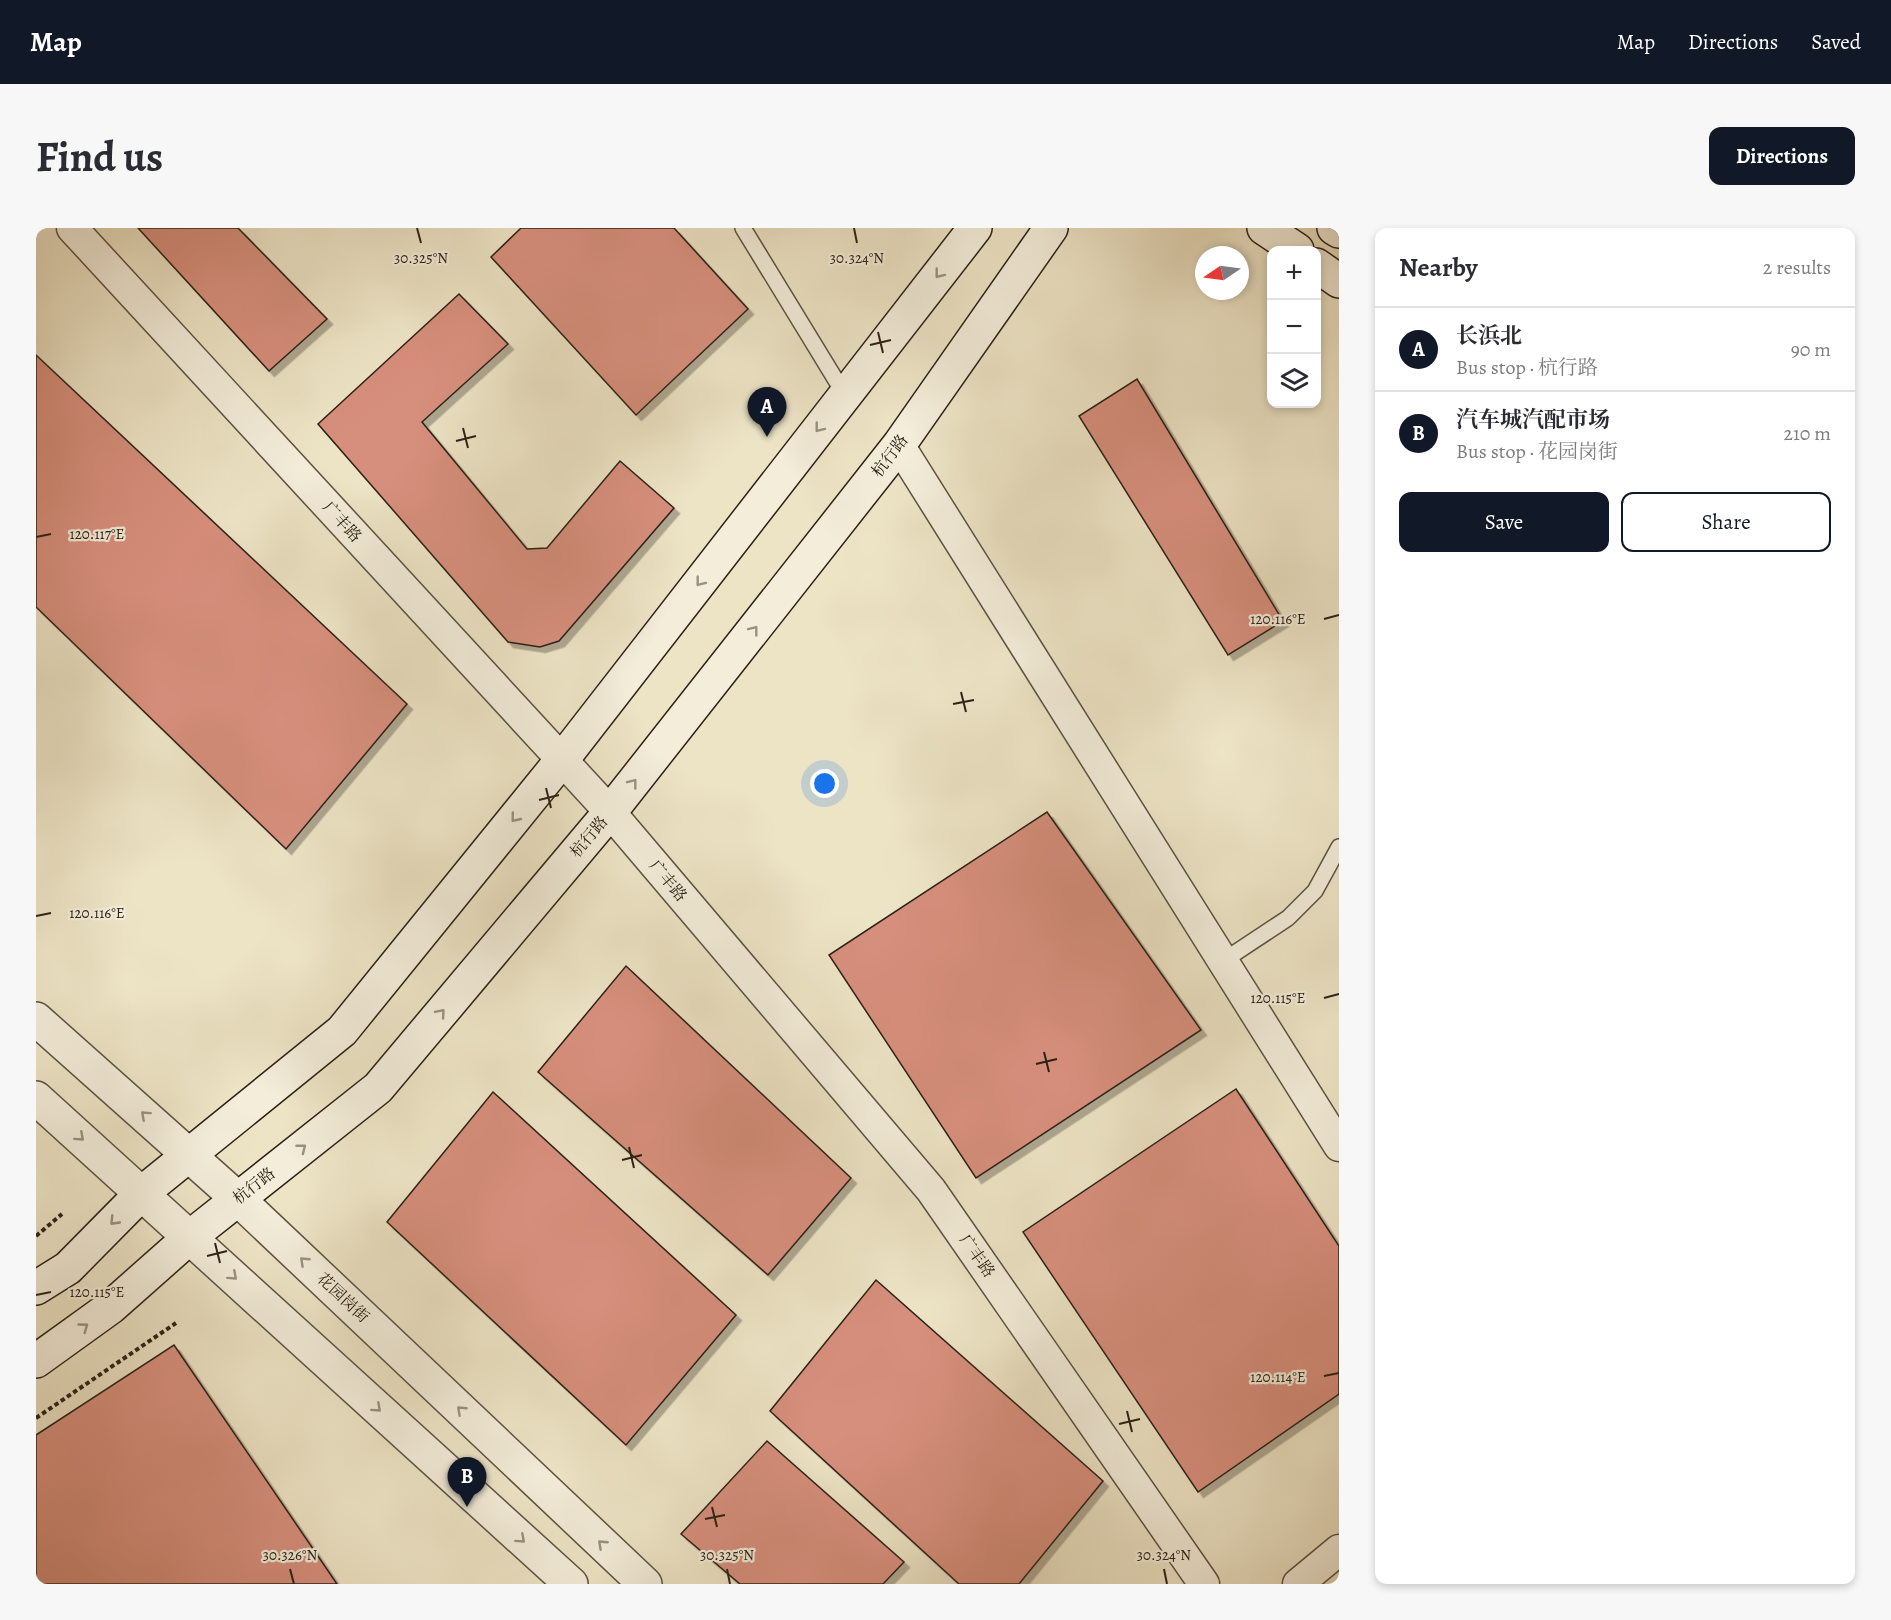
<!DOCTYPE html>
<html lang="en">
<head>
<meta charset="utf-8">
<style>
  :root { --surface:#fff; --page:#f7f7f7; --text:#2b2b33; --muted:#7c7c81; --line:#e1e1e2; --accent:#111827 }
  body { margin:0; font-family:Alegreya,"Noto Serif SC",serif; background:var(--page); color:var(--text) }
  .controls { position:absolute; right:18px; top:18px; display:grid; overflow:hidden; border-radius:12px; box-shadow:0 3px 9px #0003 }
  .controls button { width:54px; height:54px; display:grid; place-items:center; padding:0; border:0; border-bottom:2px solid var(--line); background:var(--surface); color:var(--text); font:30px sans-serif }
  .compass { position:absolute; left:1159px; top:18px; width:54px; height:54px; border-radius:50%; background:var(--surface); box-shadow:0 3px 9px #0003; rotate:257deg }
  .you { position:absolute; left:789px; top:556px; width:21px; height:21px; margin:-15px; border:4px solid #fff; border-radius:50%; background:#1a73e8; box-shadow:0 0 0 9px #1a73e833 }
  .badge { display:grid; place-items:center; width:39px; height:39px; border-radius:50%; background:var(--accent); color:#fff; font-size:20px; font-weight:700 }
  .pin { position:absolute; translate:-50% -50px; filter:drop-shadow(0 2px 3px #0008) }
  .pin::after { content:''; position:absolute; top:32px; width:21px; height:18px; background:inherit; clip-path:polygon(0 0,100% 0,50% 100%) }
  .list { margin:0; padding:0; list-style:none }
  h2 { display:flex; justify-content:space-between; align-items:center; height:78px; margin:0; padding:0 24px; font-size:26px }
  h2 small { font-size:20px; font-weight:400; color:var(--muted) }
  .list li { display:grid; grid-template-columns:39px 1fr auto; gap:18px; align-items:center; box-sizing:border-box; height:84px; padding:0 24px; border-top:2px solid var(--line) }
  .list b { display:block; font-size:22px; white-space:nowrap }
  .list p { margin:0; font-size:20px; white-space:nowrap; color:var(--muted) }
  .list em { font-size:20px; font-style:normal; color:var(--muted) }
  .actions { display:flex; gap:12px; padding:18px 24px }
  .actions a { flex:1; padding:14px 0; border:2px solid var(--accent); border-radius:12px; text-align:center; font-size:21px; color:var(--accent) }
  .actions .main { background:var(--accent); color:#fff }
  .icon { flex:none; width:33px; height:33px; fill:none; stroke:currentColor; stroke-width:2; stroke-linecap:round; stroke-linejoin:round }
  .map { position:relative; flex:none; width:1303px; height:1356px; overflow:hidden; border-radius:12px }
  header { display:flex; align-items:center; gap:36px; box-sizing:border-box; height:84px; padding:0 30px; background:var(--accent); color:#fff }
  header strong { font-size:28px }
  nav { display:flex; gap:33px; margin-inline-start:auto; font-size:21px }
  .intro { display:flex; align-items:center; justify-content:space-between; box-sizing:border-box; height:144px; padding:0 36px }
  h1 { margin:0; font-size:42px }
  .button { padding:15px 27px; border-radius:12px; background:var(--accent); color:#fff; font-size:21px; font-weight:700 }
  main { display:flex; gap:36px; padding:0 36px }
  aside { flex:1; background:var(--surface); border-radius:12px; box-shadow:0 3px 9px #0003 }
  .map>svg:first-child { display:block }
</style>
</head>
<body>
<header>
<strong>Map</strong>
<nav><a>Map</a><a>Directions</a><a>Saved</a></nav>
</header>
<div class="intro"><h1>Find us</h1><a class="button">Directions</a></div>
<main>
<div class="map">
<svg width="1303" height="1356" viewBox="0 0 1303 1356">
  <defs>
    <filter id="shadow"><feDropShadow dx="5.5" dy="5.5" stdDeviation="0" flood-color="#0004"/></filter>
  </defs>
  <rect width="100%" height="100%" fill="#ede4c6"/>
  <filter id="stains"><feTurbulence type="fractalNoise" baseFrequency=".00333" numOctaves="4"/><feColorMatrix values="0 0 0 0 .2 0 0 0 0 .09 0 0 0 0 .02 0 0 0 .5 -.17"/></filter>
  <radialGradient id="worn" r=".72"><stop offset=".6" stop-color="#630" stop-opacity="0"/><stop offset="1" stop-color="#630" stop-opacity=".3"/></radialGradient>
  <g fill="#d78f7d" stroke="#2c2115" stroke-width="1.5" filter="url(#shadow)">
    <polygon points="102,0 202,0 291,91 233,143"/>
    <polygon points="485,0 638,0 712,81 600,187 455,29"/>
    <polygon points="423,66 472,116 386,194 491,321 511,320 584,233 638,280 523,413 504,419 472,414 282,196"/>
    <polygon points="0,127 371,476 250,621 0,379"/>
    <polygon points="1101,151 1247,393 1192,427 1043,188"/>
    <polygon points="1011,584 1165,802 940,950 793,727"/>
    <polygon points="590,738 815,950 732,1047 502,844"/>
    <polygon points="1200,861 1303,1018 1303,1166 1162,1264 987,1004"/>
    <polygon points="457,864 700,1087 590,1217 351,994"/>
    <polygon points="840,1052 1067,1253 983,1356 923,1356 734,1183"/>
    <polygon points="138,1117 301,1356 0,1356 0,1207"/>
    <polygon points="731,1213 868,1334 847,1356 704,1356 645,1306"/>
  </g>
  <g fill="none" stroke-linecap="round" stroke-linejoin="round">
    <g stroke="#5c5241" stroke-width="18">
      <g id="service">
        <polyline points="707,0 809,167"/>
        <polyline points="1187,733 1252,690 1279,663 1303,619"/>
      </g>
    </g>
    <g stroke="#5c5241" stroke-width="33">
      <g id="minor">
        <polyline points="36,0 574,584 895,962 1168,1356"/>
        <polyline points="863,217 1303,918"/>
        <polyline points="1262,1356 1303,1322"/>
      </g>
    </g>
    <g stroke="#5c5241" stroke-width="36">
      <g id="tertiary">
        <polyline points="0,791 202,971 609,1356"/>
        <polyline points="0,870 535,1356"/>
      </g>
    </g>
    <g stroke="#2c2115" stroke-width="36">
      <g id="secondary">
        <polyline points="1228,0 1261,22"/>
        <polyline points="1298,0 1303,3"/>
        <polyline points="1280,37 1303,53"/>
        <polyline points="0,1060 32,1040 106,965 306,803 525,533 939,0"/>
        <polyline points="0,1133 75,1079 154,1009 342,860 574,584 863,217 1015,0"/>
      </g>
    </g>
    <g stroke="#2c2115" stroke-width="4" stroke-dasharray="4.5 3" stroke-linecap="butt">
      <polyline points="0,1008 26,986"/>
      <polyline points="0,1190 140,1095"/>
    </g>
    <use href="#service" stroke="#f3edda" stroke-width="15"/>
    <use href="#minor" stroke="#f3edda" stroke-width="30"/>
    <use href="#tertiary" stroke="#f3edda" stroke-width="33"/>
    <use href="#secondary" stroke="#f3edda" stroke-width="33"/>
  </g>
  <defs><path id="oneway-chevron" d="M-2-3.5L2.5 0L-2 3.5" fill="none" stroke-width="1.6" stroke-linecap="round" stroke-linejoin="round" transform="scale(1.5)"/></defs>
  <g stroke="#999181">
    <use href="#oneway-chevron" transform="translate(903 46) rotate(128)"/>
    <use href="#oneway-chevron" transform="translate(783 200) rotate(128)"/>
    <use href="#oneway-chevron" transform="translate(664 354) rotate(128)"/>
    <use href="#oneway-chevron" transform="translate(718 402) rotate(-52)"/>
    <use href="#oneway-chevron" transform="translate(597 555) rotate(-52)"/>
    <use href="#oneway-chevron" transform="translate(479 590) rotate(129)"/>
    <use href="#oneway-chevron" transform="translate(405 785) rotate(-50)"/>
    <use href="#oneway-chevron" transform="translate(109 887) rotate(-138)"/>
    <use href="#oneway-chevron" transform="translate(44 909) rotate(42)"/>
    <use href="#oneway-chevron" transform="translate(266 920) rotate(-38)"/>
    <use href="#oneway-chevron" transform="translate(78 993) rotate(134)"/>
    <use href="#oneway-chevron" transform="translate(268 1033) rotate(-137)"/>
    <use href="#oneway-chevron" transform="translate(197 1048) rotate(42)"/>
    <use href="#oneway-chevron" transform="translate(48 1099) rotate(-36)"/>
    <use href="#oneway-chevron" transform="translate(341 1180) rotate(42)"/>
    <use href="#oneway-chevron" transform="translate(425 1182) rotate(-137)"/>
    <use href="#oneway-chevron" transform="translate(485 1311) rotate(42)"/>
    <use href="#oneway-chevron" transform="translate(566 1316) rotate(-137)"/>
  </g>
  <path fill="none" stroke="#2c2115" stroke-width="2" d="M381,0L385,15M818,0L821,15M842,104L847,125M834,117L855,112M427,200L432,220M420,213L440,208M0,309L15,306M1288,391L1303,387M925,464L930,484M917,476L938,472M510,560L515,580M503,572L523,567M0,688L15,685M1288,770L1303,766M1008,824L1013,844M1000,836L1021,831M593,919L598,940M586,932L606,927M179,1015L184,1035M171,1028L191,1023M0,1067L15,1064M1288,1148L1303,1145M1091,1183L1096,1204M1083,1196L1104,1191M676,1279L681,1299M669,1291L689,1287M254,1341L258,1356M691,1341L694,1356M1128,1341L1131,1356"/>
  <g text-anchor="middle" dominant-baseline="central" stroke-width="4.5" stroke-linejoin="round" paint-order="stroke">
    <g font-size="16" fill="#2c2115" stroke="#f3edda">
      <text transform="translate(854 228) rotate(-53)">杭行路</text>
      <text transform="translate(306 294) rotate(48)">广丰路</text>
      <text transform="translate(553 609) rotate(-50)">杭行路</text>
      <text transform="translate(632 653) rotate(50)">广丰路</text>
      <text transform="translate(218 958) rotate(-38)">杭行路</text>
      <text transform="translate(941 1028) rotate(55)">广丰路</text>
      <text transform="translate(307 1070) rotate(43)">花园岗街</text>
    </g>
  </g>
  <g font-size="15" text-anchor="middle" fill="#2c2115" stroke="#f3edda" stroke-width="4.5" stroke-linejoin="round" paint-order="stroke">
    <text x="385" y="35">30.325°N</text>
    <text x="821" y="35">30.324°N</text>
    <text x="61" y="311">120.117°E</text>
    <text x="1242" y="396">120.116°E</text>
    <text x="61" y="690">120.116°E</text>
    <text x="1242" y="775">120.115°E</text>
    <text x="61" y="1069">120.115°E</text>
    <text x="1242" y="1154">120.114°E</text>
    <text x="254" y="1332">30.326°N</text>
    <text x="691" y="1332">30.325°N</text>
    <text x="1128" y="1332">30.324°N</text>
  </g>
  <rect width="100%" height="100%" filter="url(#stains)"/>
  <rect width="100%" height="100%" fill="url(#worn)"/>
</svg>
<div class="controls">
<button>+</button>
<button>−</button>
<button><svg class="icon" aria-label="layers" viewBox="0 0 24 24"><path d="M12 4l9 5-9 5-9-5zM3 14l9 5 9-5"/></svg></button>
</div>
<svg class="compass" viewBox="-18 -18 36 36"><path d="M0-13l5 13h-10z" fill="#e53935"/><path d="M0 13l5-13h-10z" fill="#7c7c81"/></svg>
<div class="you"></div>
<div class="pin badge" style="left:731px;top:209px">A</div>
<div class="pin badge" style="left:431px;top:1279px">B</div>
</div>
<aside>
<h2>Nearby<small>2 results</small></h2>
<ul class="list">
<li><span class="badge">A</span><div><b>长浜北</b><p>Bus stop · 杭行路</p></div><em>90 m</em></li>
<li><span class="badge">B</span><div><b>汽车城汽配市场</b><p>Bus stop · 花园岗街</p></div><em>210 m</em></li>
</ul>
<div class="actions"><a class="main">Save</a><a>Share</a></div>
</aside>
</main>
</body>
</html>
